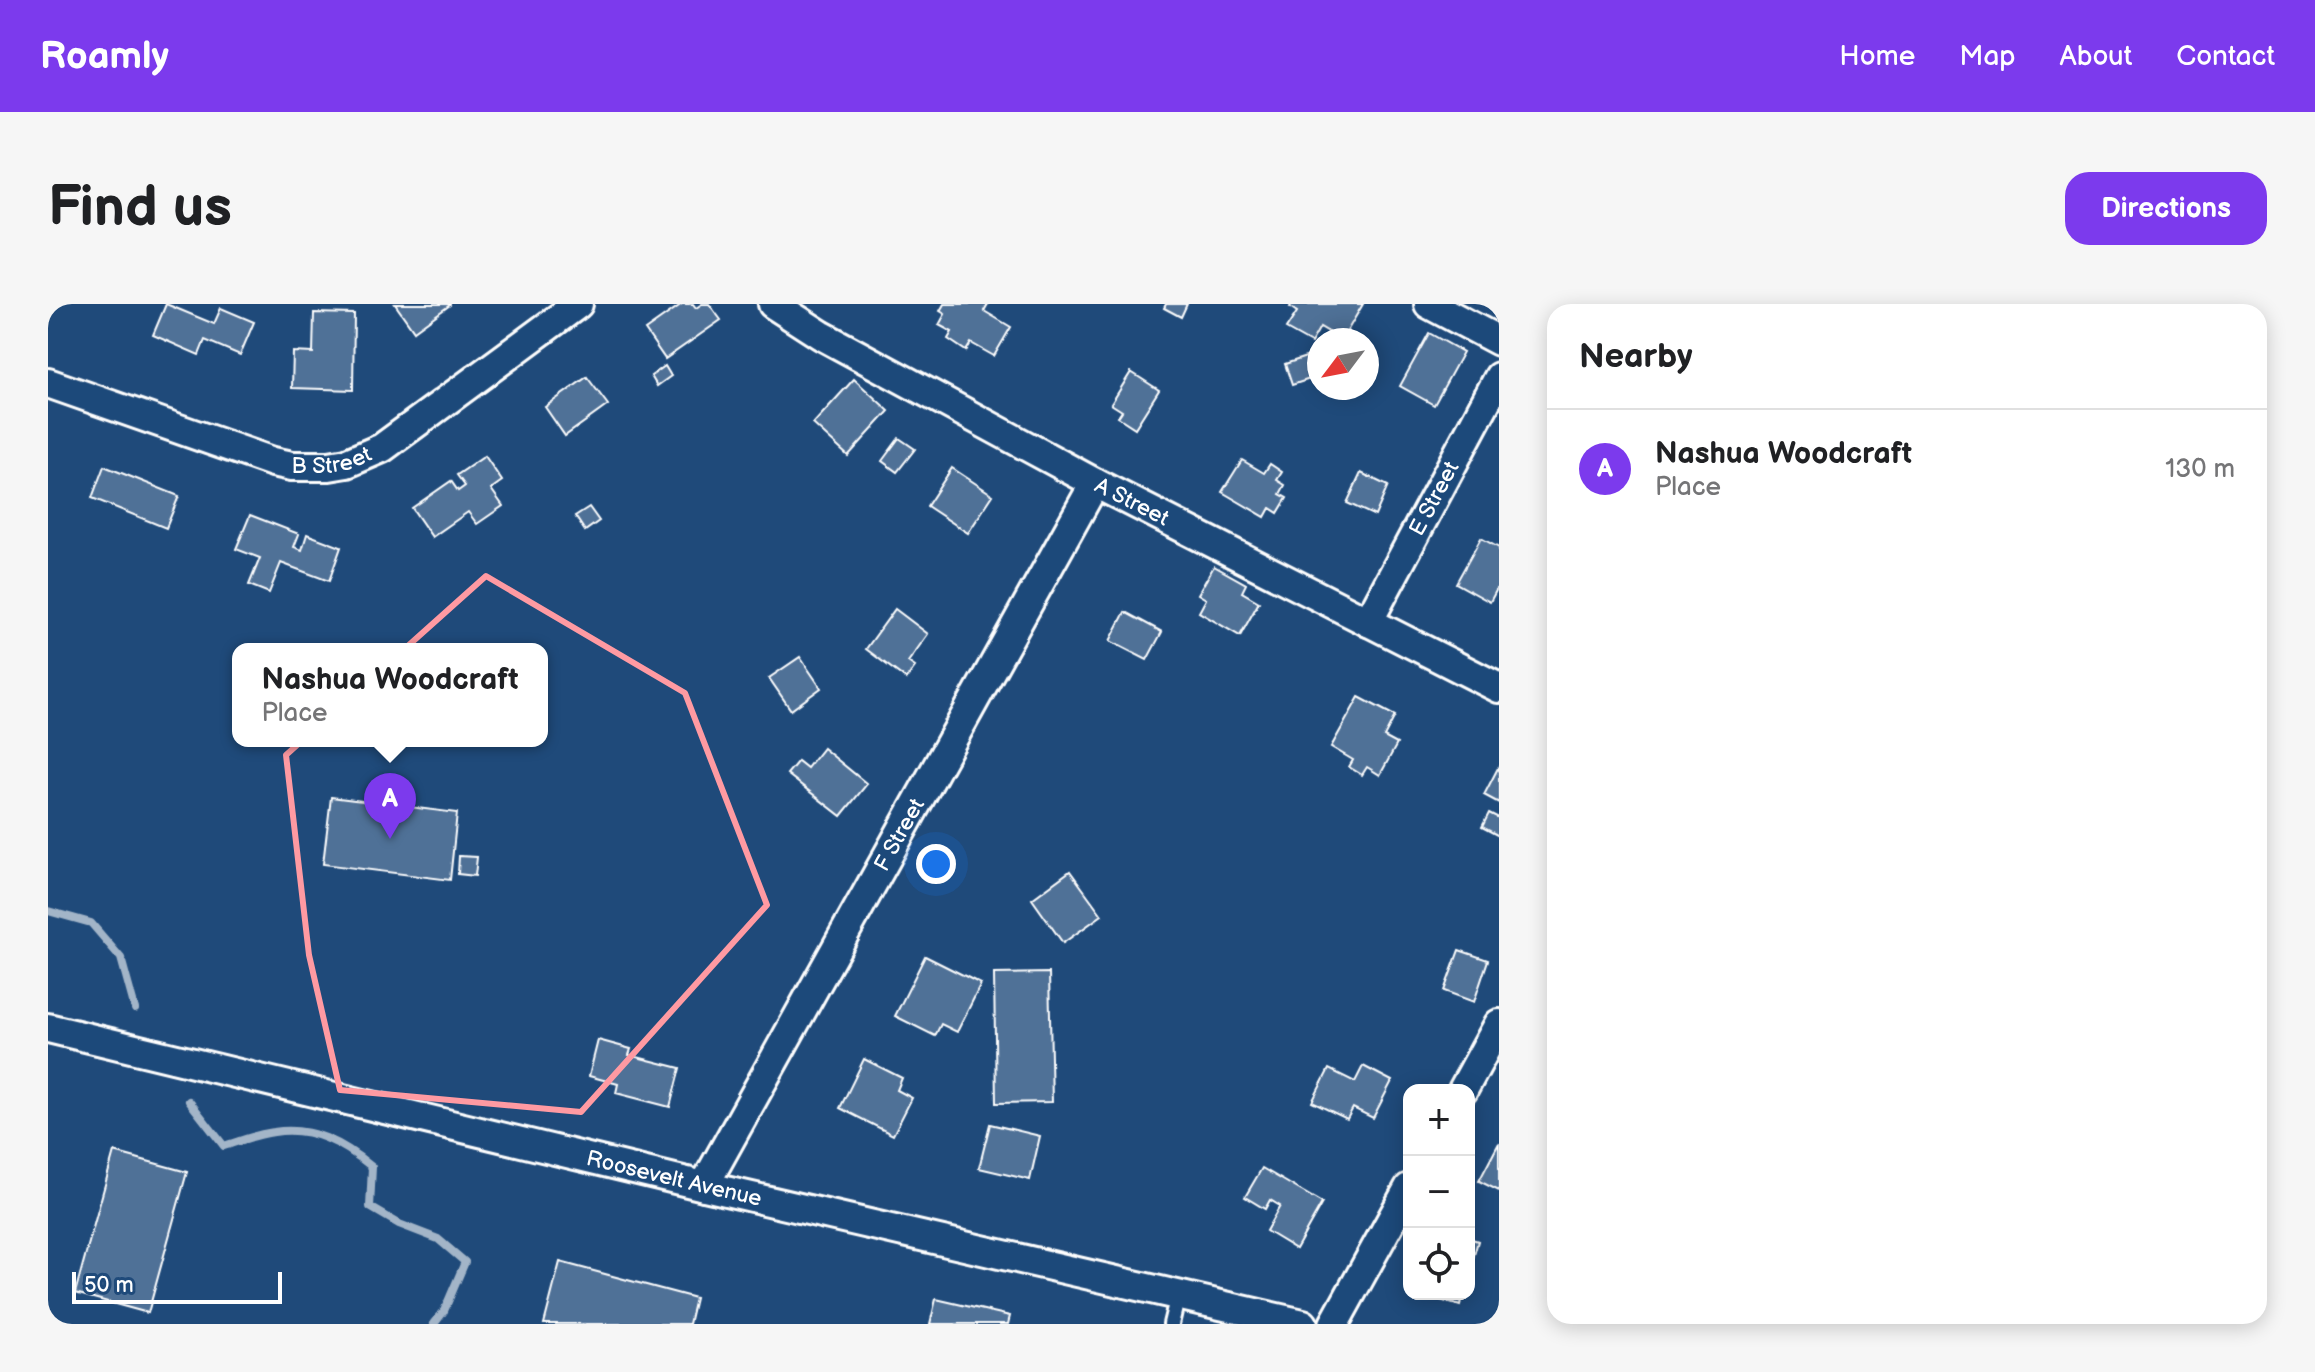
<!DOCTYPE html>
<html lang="en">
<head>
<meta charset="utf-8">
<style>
  :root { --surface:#fff; --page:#f6f6f6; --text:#202124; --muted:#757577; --line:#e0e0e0; --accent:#7c3aed }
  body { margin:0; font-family:"Balsamiq Sans",sans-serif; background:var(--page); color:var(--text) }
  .controls { position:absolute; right:24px; bottom:24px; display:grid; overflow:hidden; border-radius:16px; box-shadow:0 4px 20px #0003 }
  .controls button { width:72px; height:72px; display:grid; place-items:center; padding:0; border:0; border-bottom:2px solid var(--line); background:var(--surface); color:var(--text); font:40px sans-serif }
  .compass { position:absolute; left:1259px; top:24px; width:72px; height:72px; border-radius:50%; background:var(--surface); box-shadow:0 4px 20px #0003; rotate:238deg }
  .scale { position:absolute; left:24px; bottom:20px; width:210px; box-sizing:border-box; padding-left:8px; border:4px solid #fff; border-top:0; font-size:22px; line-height:28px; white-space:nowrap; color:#fff; -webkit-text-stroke:6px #1f4a7a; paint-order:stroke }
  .you { position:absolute; left:888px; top:560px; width:28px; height:28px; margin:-20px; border:6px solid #fff; border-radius:50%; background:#1a73e8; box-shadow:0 0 0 12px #1a73e833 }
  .badge { display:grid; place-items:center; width:52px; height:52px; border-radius:50%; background:var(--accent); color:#fff; font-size:26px; font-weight:700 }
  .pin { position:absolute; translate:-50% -66px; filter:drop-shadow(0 2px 4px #0008) }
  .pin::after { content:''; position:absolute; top:42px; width:28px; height:24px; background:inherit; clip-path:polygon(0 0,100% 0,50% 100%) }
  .popup { position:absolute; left:184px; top:339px; width:316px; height:104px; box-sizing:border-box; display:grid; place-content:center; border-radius:16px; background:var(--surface); filter:drop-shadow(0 2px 6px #0005); font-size:26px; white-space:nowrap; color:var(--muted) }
  .popup b { font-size:30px; color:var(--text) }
  .popup::after { content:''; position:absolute; left:50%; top:100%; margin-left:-16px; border:16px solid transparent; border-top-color:var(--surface) }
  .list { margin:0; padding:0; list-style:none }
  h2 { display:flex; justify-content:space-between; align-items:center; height:104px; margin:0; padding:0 32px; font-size:34px }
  h2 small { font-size:26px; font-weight:400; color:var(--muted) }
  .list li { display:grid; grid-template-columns:52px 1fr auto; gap:24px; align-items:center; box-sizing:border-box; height:120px; padding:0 32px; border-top:2px solid var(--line) }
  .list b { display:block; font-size:30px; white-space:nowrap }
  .list p { margin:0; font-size:26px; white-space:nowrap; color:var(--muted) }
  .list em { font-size:26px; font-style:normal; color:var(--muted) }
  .icon { flex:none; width:44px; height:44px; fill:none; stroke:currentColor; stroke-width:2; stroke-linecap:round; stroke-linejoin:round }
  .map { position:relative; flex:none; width:1451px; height:1020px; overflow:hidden; border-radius:24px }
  header { display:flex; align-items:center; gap:48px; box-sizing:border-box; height:112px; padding:0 40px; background:var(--accent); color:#fff }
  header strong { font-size:38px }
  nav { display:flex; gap:44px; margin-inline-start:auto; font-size:28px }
  .intro { display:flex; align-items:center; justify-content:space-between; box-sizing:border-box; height:192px; padding:0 48px }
  h1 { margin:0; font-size:56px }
  .button { padding:20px 36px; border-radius:24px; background:var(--accent); color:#fff; font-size:28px; font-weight:700 }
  main { display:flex; gap:48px; padding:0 48px }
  aside { flex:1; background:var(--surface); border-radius:24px; box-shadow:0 4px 20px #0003 }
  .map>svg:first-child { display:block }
</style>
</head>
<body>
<header>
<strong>Roamly</strong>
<nav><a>Home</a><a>Map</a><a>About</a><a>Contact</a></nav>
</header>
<div class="intro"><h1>Find us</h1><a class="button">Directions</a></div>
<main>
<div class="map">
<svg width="1451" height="1020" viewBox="0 0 1451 1020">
  <rect width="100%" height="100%" fill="#1f4a7a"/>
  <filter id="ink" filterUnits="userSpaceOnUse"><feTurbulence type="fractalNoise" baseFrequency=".0125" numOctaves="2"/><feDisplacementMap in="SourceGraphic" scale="16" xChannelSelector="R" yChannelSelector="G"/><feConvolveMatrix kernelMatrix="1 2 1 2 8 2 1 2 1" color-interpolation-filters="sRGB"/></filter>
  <g filter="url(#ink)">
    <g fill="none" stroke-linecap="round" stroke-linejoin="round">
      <g stroke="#a3b5c8" stroke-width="8">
        <polyline points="0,607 43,619 73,654 87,705"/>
        <path d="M141,797L176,842C192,837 209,830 226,828C264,822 295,839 324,863L322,903L351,920L390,935L417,958L396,1007L386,1020"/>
      </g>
    </g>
    <g fill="#507197" stroke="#fff" stroke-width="2">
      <polygon points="118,0 166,20 173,4 206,18 192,51 157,36 151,51 105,31"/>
      <polygon points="347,0 402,0 402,1 366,27"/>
      <polygon points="634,0 645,0 648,4 654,0 661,0 673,16 617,55 597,26"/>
      <polygon points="896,0 940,0 936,7 963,23 946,52 923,39 918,47 900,35 904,28 891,21 897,10 892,7"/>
      <polygon points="1118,0 1139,0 1133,13 1116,4"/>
      <polygon points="1244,0 1315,0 1294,36 1272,23 1263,39 1238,25 1249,8 1242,3"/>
      <polygon points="266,9 306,10 305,86 244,84 245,48 265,49"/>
      <polygon points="1381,29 1415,48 1386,101 1352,82"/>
      <polygon points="1264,51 1271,72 1244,81 1237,60"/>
      <polygon points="617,62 623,72 609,82 603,72"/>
      <polygon points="1083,68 1111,86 1087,124 1070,113 1074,107 1063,100"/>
      <polygon points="539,73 560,101 517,132 497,103"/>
      <polygon points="806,75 841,107 800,152 765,120"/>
      <polygon points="851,134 867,145 849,168 834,157"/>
      <polygon points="437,152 454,177 443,185 455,202 429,220 420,208 384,233 364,204 403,177 410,187 417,182 409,171"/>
      <polygon points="1194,156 1216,169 1222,160 1234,168 1229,176 1237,181 1232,190 1239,194 1230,209 1222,204 1217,213 1174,188"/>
      <polygon points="56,162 131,192 118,224 44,194"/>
      <polygon points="904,164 945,191 920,229 879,202"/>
      <polygon points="1313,169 1340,182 1327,212 1299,199"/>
      <polygon points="541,203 551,217 537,227 527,212"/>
      <polygon points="202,211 251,230 246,243 254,246 259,230 293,243 281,277 233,259 221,289 201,281 212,254 188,245"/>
      <polygon points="1433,234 1451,244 1451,281 1442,298 1408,279"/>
      <polygon points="1166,262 1198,280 1194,288 1211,298 1192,332 1151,308 1158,295 1150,290"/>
      <polygon points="847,305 880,330 860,358 867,363 858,375 818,345"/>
      <polygon points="1077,308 1114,328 1099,356 1062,337"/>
      <polygon points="752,353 773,384 743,406 721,374"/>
      <polygon points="1311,393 1347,412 1336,433 1349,440 1332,471 1319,463 1314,471 1301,463 1305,456 1283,443"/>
      <polygon points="775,444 819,480 793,512 739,470 750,457 759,464"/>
      <polygon points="1451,462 1451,499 1436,491"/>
      <polygon points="283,493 409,509 402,576 275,560"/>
      <polygon points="1441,509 1451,514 1451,532 1434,523"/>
      <polygon points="411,552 429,553 427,572 410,570"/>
      <polygon points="1022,567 1054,611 1015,639 984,595"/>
      <polygon points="1411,646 1440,656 1426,698 1396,687"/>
      <polygon points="877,652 933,680 909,728 893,720 887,732 847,712"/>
      <polygon points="1001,669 1004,798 948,799 946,670"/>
      <polygon points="550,736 583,745 581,751 632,764 622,803 568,789 570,780 541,772"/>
      <polygon points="816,755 854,774 849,786 864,794 845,831 792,804"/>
      <polygon points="1315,762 1344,777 1325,814 1305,804 1299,815 1264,798 1281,765 1307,778"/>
      <polygon points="942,820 992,832 982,876 931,864"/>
      <polygon points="1451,839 1451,887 1431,877"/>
      <polygon points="66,848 139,868 100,1009 27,989"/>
      <polygon points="1214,864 1274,899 1248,945 1218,927 1232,902 1222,896 1217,905 1197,893"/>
      <polygon points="1421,934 1430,937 1421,969"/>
      <polygon points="512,958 647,994 641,1020 496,1020"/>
      <polygon points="1391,990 1415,990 1412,1002 1389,995"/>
      <polygon points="888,995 962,1012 960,1020 882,1020"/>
    </g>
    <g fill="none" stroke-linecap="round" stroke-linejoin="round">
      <g stroke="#fff" stroke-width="20">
        <polyline id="service" points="1123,1020 1130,991"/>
      </g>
      <g stroke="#fff" stroke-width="34">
        <g id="minor">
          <path id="s1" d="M725,0L773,31L1047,179L1451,384"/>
          <polyline points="1381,0 1451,37"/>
          <path id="s2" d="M0,79L225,158L244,162H281L299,159L334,144L530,0"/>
          <path id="s3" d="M1320,318L1451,73"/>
          <path id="s4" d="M0,724L656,882L1255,1020"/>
          <polyline points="1415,786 1451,720"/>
          <path id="s5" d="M656,882L1047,179"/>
          <polyline points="1286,1020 1361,884"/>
        </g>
      </g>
      <use href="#service" stroke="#1f4a7a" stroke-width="14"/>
      <use href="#minor" stroke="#1f4a7a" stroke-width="28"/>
    </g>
  </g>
  <path fill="none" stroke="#ff9aa2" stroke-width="6" stroke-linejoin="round" d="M438,272L637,389L719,601L533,808L292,786L261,651L238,451Z"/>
  <g text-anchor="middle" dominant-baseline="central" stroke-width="7" stroke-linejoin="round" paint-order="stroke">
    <g font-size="22" fill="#fff" stroke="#1f4a7a">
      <text stroke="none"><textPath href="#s2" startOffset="298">B Street</textPath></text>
      <text stroke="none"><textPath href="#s3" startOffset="140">E Street</textPath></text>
      <text stroke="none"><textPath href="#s1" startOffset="410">A Street</textPath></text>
      <text stroke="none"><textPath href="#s5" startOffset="402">F Street</textPath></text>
      <text stroke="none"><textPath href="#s4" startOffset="644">Roosevelt Avenue</textPath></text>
    </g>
  </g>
</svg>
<div class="controls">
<button>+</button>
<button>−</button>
<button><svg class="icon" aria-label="locate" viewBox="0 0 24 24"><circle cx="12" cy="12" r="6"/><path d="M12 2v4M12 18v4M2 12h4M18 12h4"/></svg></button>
</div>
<svg class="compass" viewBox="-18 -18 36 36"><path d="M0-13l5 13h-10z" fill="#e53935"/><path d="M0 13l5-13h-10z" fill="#757577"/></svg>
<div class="scale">50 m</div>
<div class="you"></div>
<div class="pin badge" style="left:342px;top:535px">A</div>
<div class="popup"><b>Nashua Woodcraft</b>Place</div>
</div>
<aside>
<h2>Nearby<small></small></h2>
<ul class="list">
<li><span class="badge">A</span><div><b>Nashua Woodcraft</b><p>Place</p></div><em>130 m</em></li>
</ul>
</aside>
</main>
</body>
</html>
